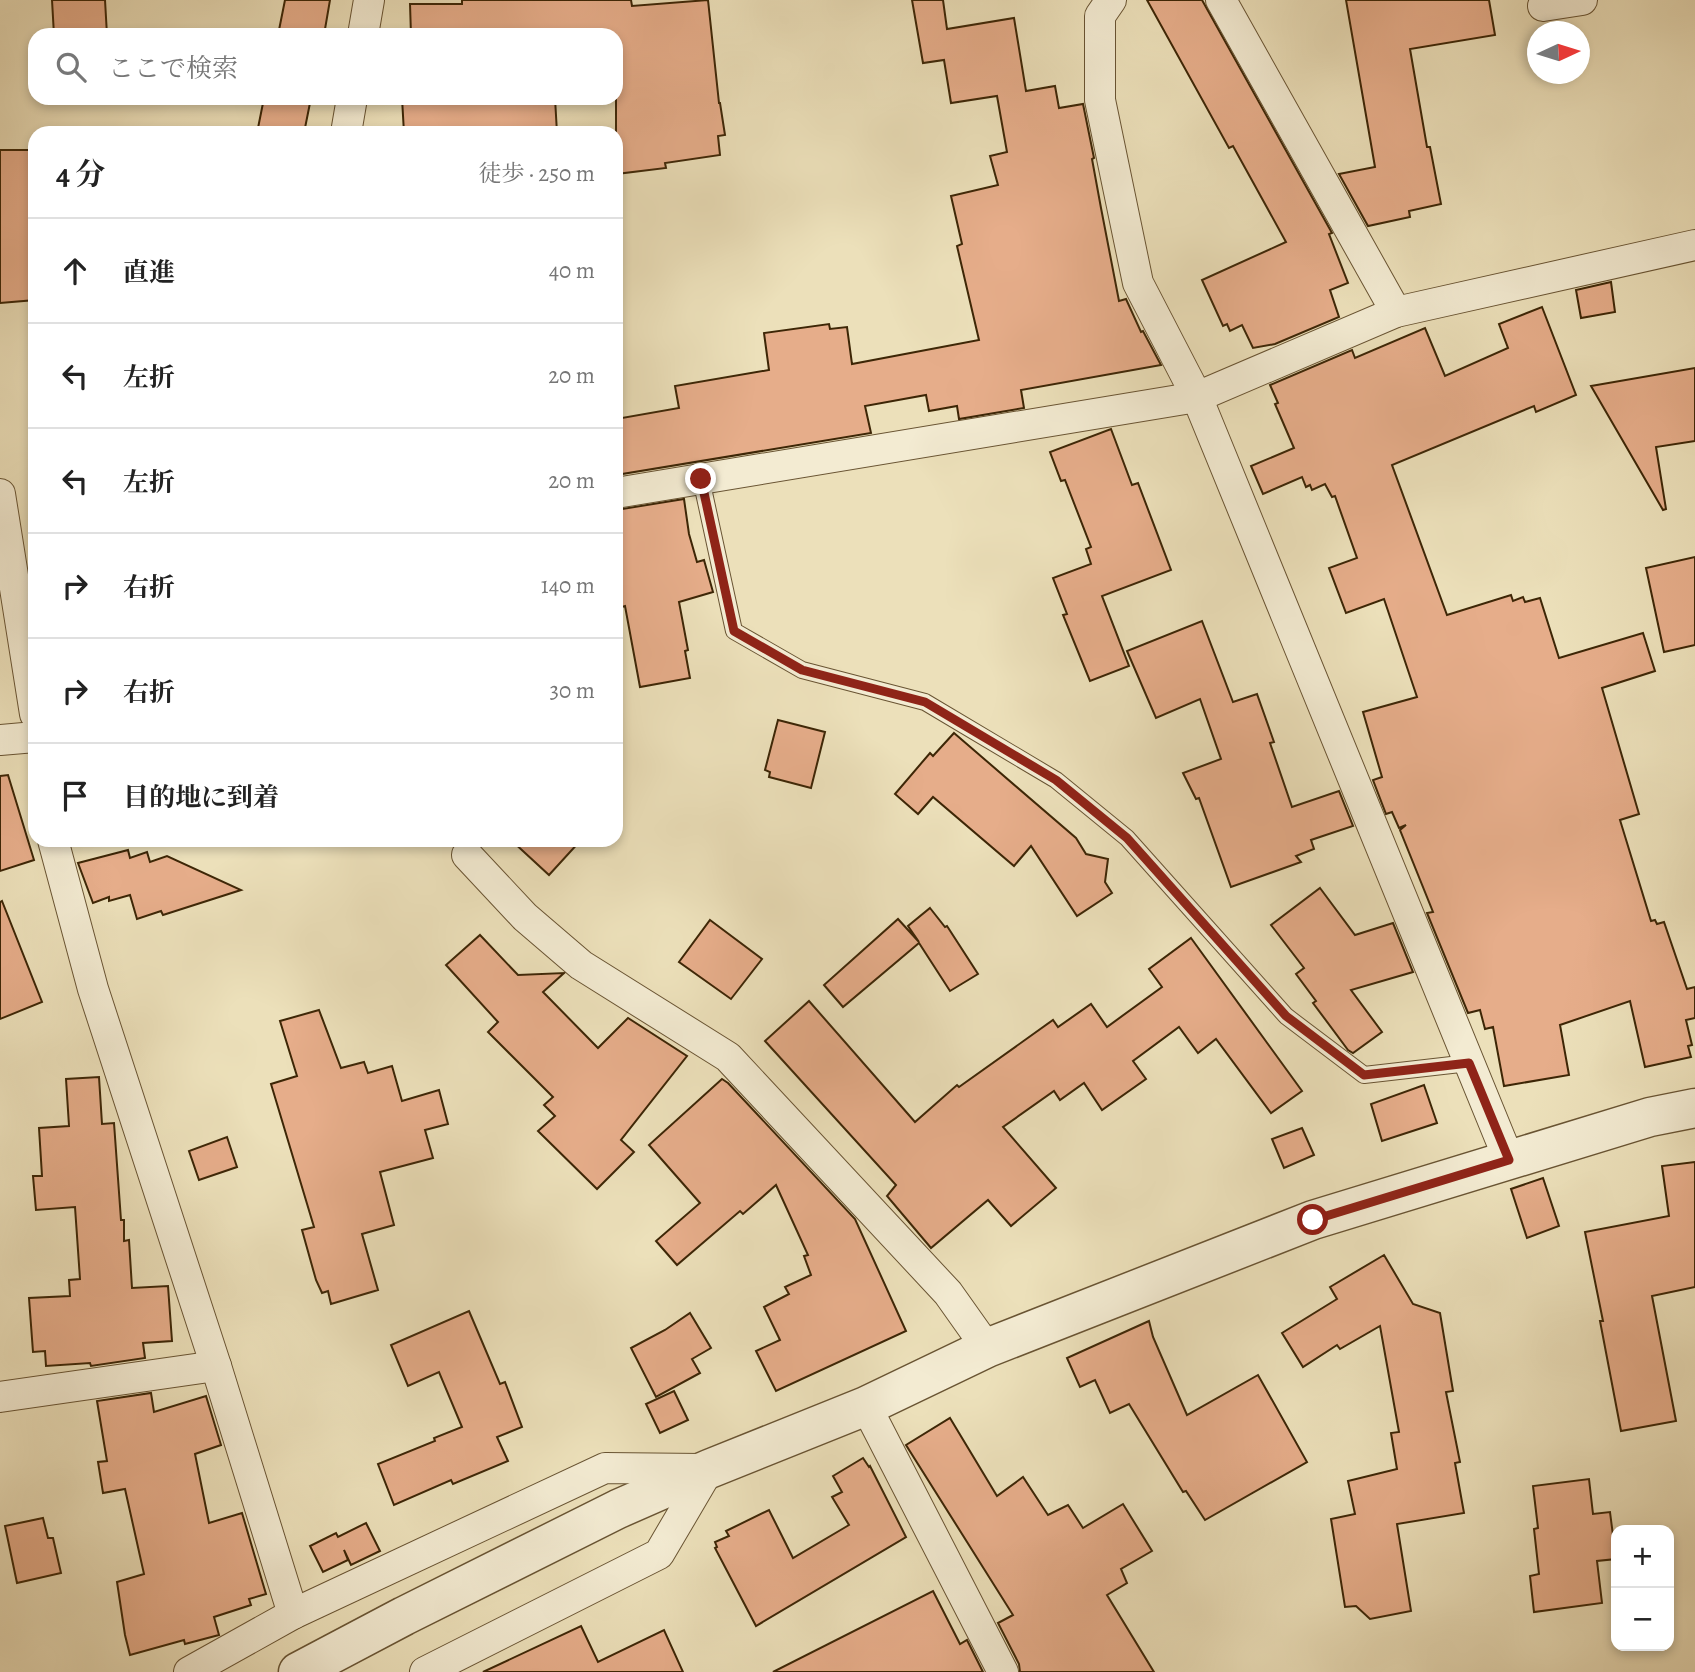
<!DOCTYPE html>
<html lang="ja">
<head>
<meta charset="utf-8">
<style>
  :root { --surface:#fff; --page:#f6f6f6; --text:#222; --muted:#767676; --line:#e0e0e0 }
  body { margin:0; font-family:Alegreya,"Noto Serif JP",serif; background:var(--page); color:var(--text) }
  .controls { position:absolute; right:21px; bottom:21px; display:grid; overflow:hidden; border-radius:14px; box-shadow:0 4px 10px #0003 }
  .controls button { width:63px; height:63px; display:grid; place-items:center; padding:0; border:0; border-bottom:2px solid var(--line); background:var(--surface); color:var(--text); font:35px sans-serif }
  .compass { position:absolute; left:1527px; top:21px; width:63px; height:63px; border-radius:50%; background:var(--surface); box-shadow:0 4px 10px #0003; rotate:86deg }
  .stop { position:absolute; width:21px; height:21px; margin:-16px; border:5px solid #8f2418; border-radius:50%; background:#fff }
  .stop.end { background:#8f2418; border-color:#fff; box-shadow:0 2px 7px #0008 }
  .list { margin:0; padding:0; list-style:none }
  h2 { display:flex; justify-content:space-between; align-items:center; height:91px; margin:0; padding:0 28px; font-size:30px }
  h2 small { font-size:23px; font-weight:400; color:var(--muted) }
  .list li { display:grid; grid-template-columns:46px 1fr auto; gap:21px; align-items:center; box-sizing:border-box; height:105px; padding:0 28px; border-top:2px solid var(--line) }
  .list b { display:block; font-size:26px; white-space:nowrap }
  .list em { font-size:23px; font-style:normal; color:var(--muted) }
  .icon { flex:none; width:38px; height:38px; fill:none; stroke:currentColor; stroke-width:2; stroke-linecap:round; stroke-linejoin:round }
  .map { position:relative; flex:none; width:1695px; height:1672px; overflow:hidden }
  .search { position:absolute; background:var(--surface); box-shadow:0 4px 10px #0003; left:28px; top:28px; width:595px; height:77px; display:flex; align-items:center; gap:18px; box-sizing:border-box; padding:0 24px; border-radius:21px; color:var(--muted); font-size:26px }
  .panel { position:absolute; background:var(--surface); box-shadow:0 4px 10px #0003; left:28px; top:126px; width:595px; height:721px; border-radius:21px }
  .map>svg:first-child { display:block }
</style>
</head>
<body>
<div class="map">
<svg width="1695" height="1672" viewBox="0 0 1695 1672">
  <rect width="100%" height="100%" fill="#ece0ba"/>
  <filter id="stains"><feTurbulence type="fractalNoise" baseFrequency=".00286" numOctaves="4"/><feColorMatrix values="0 0 0 0 .2 0 0 0 0 .09 0 0 0 0 .02 0 0 0 .5 -.17"/></filter>
  <radialGradient id="worn" r=".72"><stop offset=".6" stop-color="#630" stop-opacity="0"/><stop offset="1" stop-color="#630" stop-opacity=".3"/></radialGradient>
  <g fill="#e6ad8a" stroke="#3d2606" stroke-width="2">
    <polygon points="52,0 105,0 107,35 54,35"/>
    <polygon points="285,0 330,0 324,35 278,35"/>
    <polygon points="462,0 631,0 632,6 708,0 719,103 720,103 725,135 718,136 720,155 665,163 666,168 616,174 616,35 411,35 410,4 462,4"/>
    <polygon points="912,0 943,0 947,29 1014,18 1026,91 1055,86 1059,108 1083,104 1094,158 1092,159 1101,208 1119,301 1126,299 1141,332 1143,331 1161,365 1021,390 1024,408 959,419 957,406 929,411 926,395 865,406 871,433 616,475 616,419 679,408 675,386 769,370 764,333 829,324 830,329 847,327 852,364 979,340 957,246 962,244 951,196 998,185 990,156 1007,152 997,96 951,103 944,60 923,63"/>
    <polygon points="1147,0 1202,0 1332,233 1329,234 1348,283 1330,290 1339,317 1275,344 1253,348 1242,325 1230,331 1227,324 1223,326 1202,280 1286,242 1233,146 1229,148"/>
    <polygon points="1346,0 1489,0 1495,35 1410,49 1427,147 1430,147 1441,204 1409,211 1410,217 1368,226 1339,174 1375,167"/>
    <polygon points="264,98 311,98 304,133 257,133"/>
    <polygon points="402,98 555,98 557,133 404,133"/>
    <polygon points="0,150 35,150 35,300 0,303"/>
    <polygon points="1611,282 1615,312 1581,318 1576,290"/>
    <polygon points="1542,307 1576,395 1536,412 1534,406 1392,465 1447,615 1511,595 1513,601 1523,597 1525,602 1540,598 1559,658 1643,633 1655,671 1602,688 1639,814 1620,820 1651,921 1655,920 1657,924 1664,922 1687,989 1695,987 1695,1018 1686,1020 1692,1045 1688,1046 1691,1057 1645,1067 1630,1001 1560,1025 1569,1075 1504,1086 1493,1027 1485,1029 1480,1010 1468,1013 1427,913 1433,912 1400,830 1406,825 1399,828 1392,812 1386,814 1373,780 1382,777 1363,712 1417,697 1384,599 1346,613 1329,568 1357,558 1335,496 1332,497 1325,484 1312,490 1310,485 1306,487 1302,477 1263,494 1251,466 1294,448 1275,404 1278,403 1270,385 1352,350 1355,358 1425,328 1445,376 1508,348 1499,324"/>
    <polygon points="1695,368 1695,441 1656,447 1666,509 1663,510 1591,386"/>
    <polygon points="1111,429 1132,485 1138,483 1171,570 1102,596 1129,666 1090,681 1063,615 1067,614 1053,578 1091,564 1086,549 1091,547 1065,480 1061,481 1050,452"/>
    <polygon points="684,499 689,534 697,562 704,560 713,592 679,602 688,650 685,651 690,678 640,687 625,606 622,607 616,566 616,510"/>
    <polygon points="1695,557 1695,645 1664,652 1646,568"/>
    <polygon points="1202,621 1233,702 1257,694 1274,742 1270,743 1292,807 1339,791 1353,826 1311,840 1314,849 1296,856 1301,862 1231,887 1199,798 1196,799 1183,773 1221,759 1200,699 1156,718 1127,651"/>
    <polygon points="778,720 825,732 811,788 769,777 770,772 765,770"/>
    <polygon points="954,733 1076,838 1086,854 1108,859 1105,882 1112,893 1077,916 1031,846 1014,866 933,797 918,814 895,794 930,753 933,756"/>
    <polygon points="8,775 34,860 0,871 0,776"/>
    <polygon points="511,840 581,840 549,875"/>
    <polygon points="128,850 130,858 147,852 150,862 167,856 241,890 163,915 161,911 137,919 130,895 109,901 109,897 93,903 78,863"/>
    <polygon points="1320,888 1355,935 1393,923 1413,972 1351,990 1382,1032 1353,1053 1348,1050 1313,1003 1316,1001 1296,974 1304,968 1271,925"/>
    <polygon points="2,901 42,1002 0,1019 0,902"/>
    <polygon points="930,908 945,927 947,926 978,974 950,991 919,943 843,1007 824,985 898,919 919,942 908,926"/>
    <polygon points="710,920 762,959 731,999 679,962"/>
    <polygon points="480,935 518,975 564,973 543,992 598,1048 628,1018 687,1056 621,1140 634,1152 597,1189 538,1131 555,1116 544,1105 553,1097 488,1032 498,1022 446,965"/>
    <polygon points="1191,938 1302,1091 1271,1113 1216,1039 1198,1053 1179,1027 1133,1061 1146,1079 1102,1110 1084,1083 1060,1100 1054,1091 1003,1127 1056,1188 1011,1226 988,1200 931,1248 887,1196 896,1185 765,1041 809,1001 915,1122 957,1085 959,1087 1053,1020 1058,1027 1091,1004 1107,1027 1162,987 1149,969"/>
    <polygon points="319,1010 341,1068 364,1062 368,1073 392,1066 402,1101 439,1090 448,1124 425,1130 433,1158 380,1172 394,1225 362,1234 378,1290 331,1304 328,1291 322,1293 316,1280 302,1230 314,1227 271,1084 297,1076 280,1021"/>
    <polygon points="99,1077 102,1124 114,1123 121,1220 124,1220 124,1241 129,1240 132,1288 168,1286 172,1341 143,1343 145,1358 91,1366 90,1363 46,1366 45,1351 33,1352 29,1298 70,1296 69,1280 80,1279 75,1207 36,1210 33,1176 42,1176 39,1128 69,1126 66,1079"/>
    <polygon points="722,1079 728,1083 855,1219 906,1331 776,1391 756,1351 780,1340 764,1307 789,1294 785,1287 811,1275 804,1256 808,1255 776,1185 743,1214 740,1211 677,1265 656,1241 700,1203 649,1145"/>
    <polygon points="1424,1085 1437,1123 1382,1141 1371,1104"/>
    <polygon points="1302,1128 1314,1155 1284,1168 1272,1139"/>
    <polygon points="227,1137 237,1167 199,1180 189,1151"/>
    <polygon points="1695,1162 1695,1287 1652,1296 1676,1421 1621,1431 1600,1321 1603,1321 1585,1232 1669,1216 1662,1166"/>
    <polygon points="1543,1178 1559,1226 1527,1238 1511,1189"/>
    <polygon points="1384,1255 1413,1304 1440,1313 1453,1391 1446,1392 1460,1462 1455,1463 1464,1513 1397,1524 1411,1611 1370,1619 1356,1606 1345,1607 1331,1519 1355,1514 1348,1481 1397,1469 1391,1433 1399,1432 1380,1326 1340,1349 1337,1345 1303,1367 1282,1333 1337,1299 1330,1287"/>
    <polygon points="469,1311 500,1384 505,1382 522,1427 497,1437 508,1461 453,1484 451,1480 394,1505 378,1464 435,1441 434,1438 462,1427 439,1372 408,1386 391,1345"/>
    <polygon points="690,1313 711,1348 692,1359 700,1373 656,1397 631,1348 665,1330"/>
    <polygon points="1149,1321 1153,1337 1187,1415 1258,1375 1307,1462 1205,1520 1186,1491 1183,1492 1129,1404 1110,1413 1095,1380 1080,1387 1067,1358"/>
    <polygon points="674,1391 688,1420 660,1433 646,1404"/>
    <polygon points="151,1393 154,1412 206,1396 221,1445 195,1454 209,1523 242,1513 266,1594 249,1599 251,1605 214,1617 219,1635 185,1644 184,1640 130,1655 125,1635 117,1582 144,1574 125,1489 103,1493 98,1462 107,1461 97,1401"/>
    <polygon points="950,1418 997,1496 1023,1477 1048,1515 1068,1505 1083,1528 1123,1504 1152,1551 1121,1569 1127,1583 1107,1595 1154,1672 1020,1672 1019,1664 998,1623 1013,1615 906,1445"/>
    <polygon points="863,1458 869,1467 870,1466 906,1537 756,1626 715,1548 717,1547 715,1542 729,1536 726,1531 769,1510 793,1558 849,1525 832,1497 842,1492 833,1476"/>
    <polygon points="1589,1479 1593,1514 1610,1512 1616,1559 1597,1561 1602,1603 1534,1612 1530,1576 1539,1574 1534,1529 1538,1528 1533,1486"/>
    <polygon points="43,1518 48,1538 53,1538 61,1573 17,1583 5,1526"/>
    <polygon points="366,1523 380,1551 351,1565 344,1550 348,1560 323,1572 310,1546 336,1533 338,1537"/>
    <polygon points="933,1591 960,1644 967,1640 983,1672 773,1672"/>
    <polygon points="581,1626 598,1662 664,1630 683,1672 483,1672"/>
  </g>
  <g fill="none" stroke-linecap="round" stroke-linejoin="round">
    <g stroke="#695433" stroke-width="18">
      <polyline id="service" points="701,479 734,631 802,670 925,702 1056,780 1127,838 1286,1016 1364,1075 1469,1063"/>
    </g>
    <g stroke="#695433" stroke-width="32">
      <g id="minor">
        <polyline points="1111,0 1100,16 1100,100 1138,283 1197,397 1509,1160"/>
        <polyline points="1221,0 1396,312"/>
        <polyline points="1543,6 1582,0"/>
        <polyline points="363,35 369,0"/>
        <polyline points="346,133 352,98"/>
        <polyline points="616,493 1197,397 1396,312 1695,245"/>
        <polyline points="0,494 35,714"/>
        <polyline points="0,740 35,737"/>
        <polyline points="53,840 93,989 216,1366 293,1614"/>
        <polyline points="467,855 525,917 581,965 728,1057 948,1293 987,1348"/>
        <polyline points="0,1397 216,1366"/>
        <polyline points="866,1406 1003,1672"/>
        <polyline points="189,1672 293,1614 605,1468 702,1469"/>
        <polyline points="425,1672 659,1554 709,1469"/>
      </g>
    </g>
    <g stroke="#695433" stroke-width="41">
      <polyline id="tertiary" points="298,1672 404,1616 618,1509 709,1469 866,1406 987,1348 1313,1220 1650,1117 1695,1108"/>
    </g>
    <use href="#service" stroke="#f3ebd2" stroke-width="16"/>
    <use href="#minor" stroke="#f3ebd2" stroke-width="30"/>
    <use href="#tertiary" stroke="#f3ebd2" stroke-width="38"/>
  </g>
  <g fill="none" stroke-linecap="round" stroke-linejoin="round">
    <polyline stroke="#8f2418" stroke-width="9" points="701,479 734,631 802,670 925,702 1056,780 1127,838 1286,1016 1364,1075 1469,1063 1509,1160 1313,1220"/>
  </g>
  <rect width="100%" height="100%" filter="url(#stains)"/>
  <rect width="100%" height="100%" fill="url(#worn)"/>
</svg>
<div class="controls">
<button>+</button>
<button>−</button>
</div>
<svg class="compass" viewBox="-18 -18 36 36"><path d="M0-13l5 13h-10z" fill="#e53935"/><path d="M0 13l5-13h-10z" fill="#767676"/></svg>
<div class="stop" style="left:1313px;top:1220px"></div>
<div class="stop end" style="left:701px;top:479px"></div>
<div class="search"><svg class="icon" aria-label="search" viewBox="0 0 24 24"><circle cx="10" cy="10" r="6"/><path d="M15 15l6 6"/></svg>ここで検索</div>
<section class="panel">
<h2>4 分<small>徒歩 · 250 m</small></h2>
<ul class="list">
<li><svg class="icon" aria-label="ahead" viewBox="0 0 24 24"><path d="M12 20V5M6 11l6-6 6 6"/></svg><div><b>直進</b></div><em>40 m</em></li>
<li><svg class="icon" aria-label="left" viewBox="0 0 24 24"><path d="M17 20v-9H6M10 6l-5 5 5 5"/></svg><div><b>左折</b></div><em>20 m</em></li>
<li><svg class="icon" aria-label="left" viewBox="0 0 24 24"><path d="M17 20v-9H6M10 6l-5 5 5 5"/></svg><div><b>左折</b></div><em>20 m</em></li>
<li><svg class="icon" aria-label="right" viewBox="0 0 24 24"><path d="M7 20v-9h11M14 6l5 5-5 5"/></svg><div><b>右折</b></div><em>140 m</em></li>
<li><svg class="icon" aria-label="right" viewBox="0 0 24 24"><path d="M7 20v-9h11M14 6l5 5-5 5"/></svg><div><b>右折</b></div><em>30 m</em></li>
<li><svg class="icon" aria-label="arrive" viewBox="0 0 24 24"><path d="M6 21V4h12l-3 4 3 4H6"/></svg><div><b>目的地に到着</b></div></li>
</ul>
</section>
</div>
</body>
</html>
